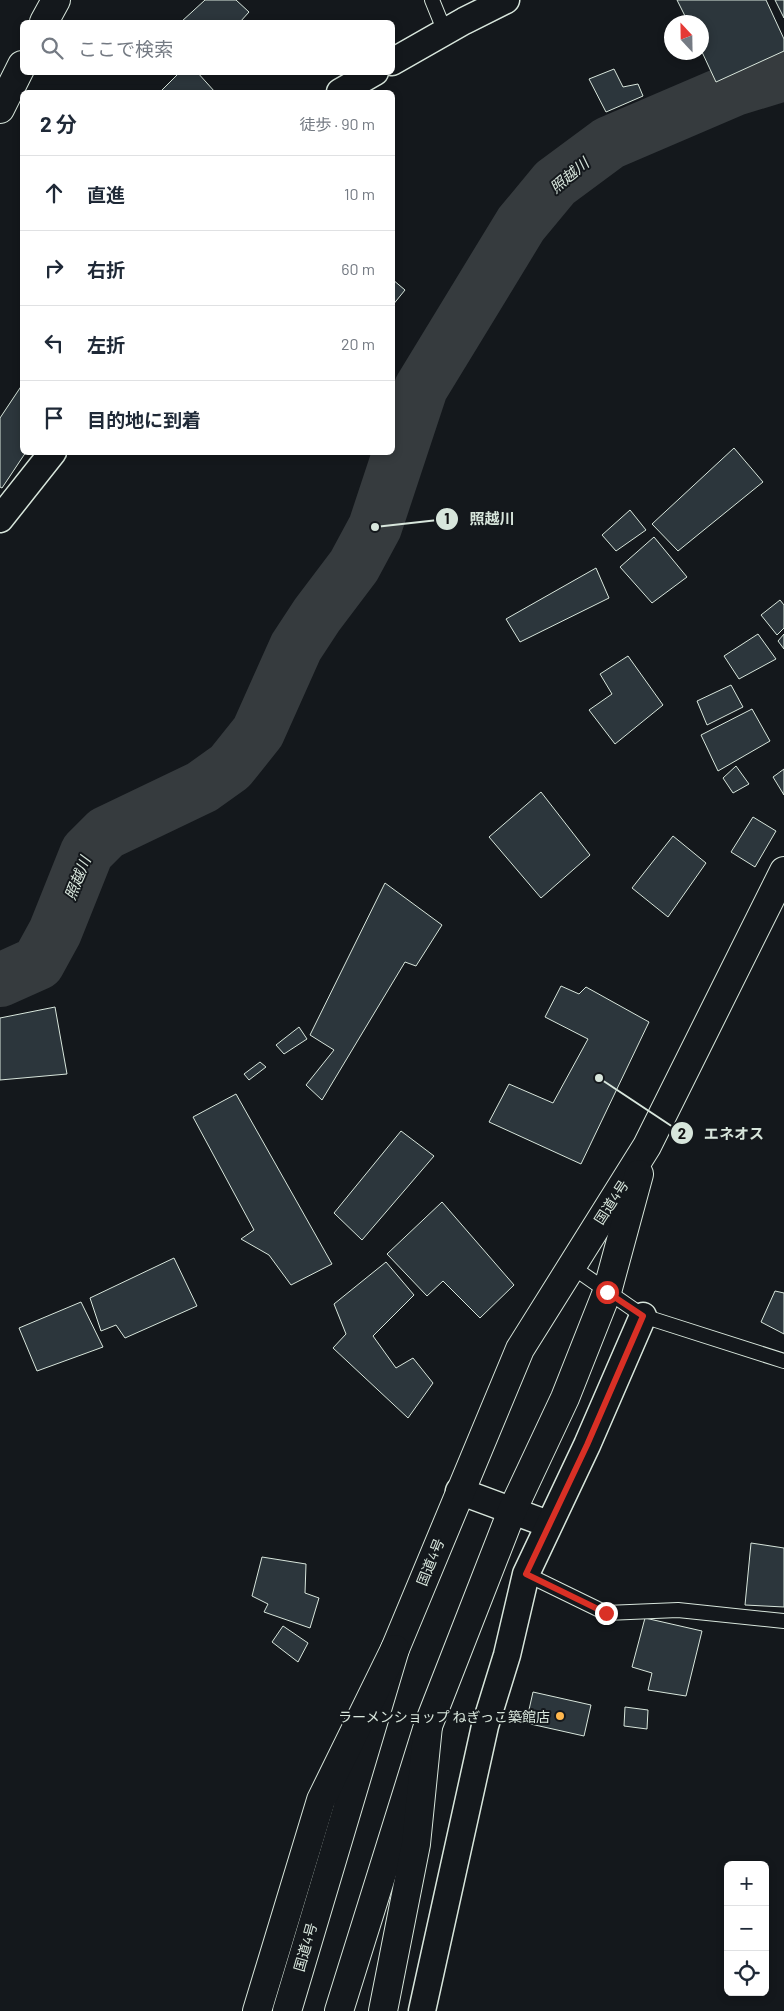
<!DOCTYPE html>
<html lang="ja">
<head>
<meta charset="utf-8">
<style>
  :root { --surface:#fff; --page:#f2f2f3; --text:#1f2937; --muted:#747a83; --line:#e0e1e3 }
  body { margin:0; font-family:Barlow,"Noto Sans JP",sans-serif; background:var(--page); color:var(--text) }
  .controls { position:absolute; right:15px; bottom:15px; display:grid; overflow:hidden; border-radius:8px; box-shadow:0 2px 8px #0003 }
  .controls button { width:45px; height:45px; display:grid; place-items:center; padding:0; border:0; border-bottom:1px solid var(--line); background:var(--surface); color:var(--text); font:25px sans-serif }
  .compass { position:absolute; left:664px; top:15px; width:45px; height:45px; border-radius:50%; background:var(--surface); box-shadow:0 2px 8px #0003; rotate:338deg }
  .stop { position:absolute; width:15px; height:15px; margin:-11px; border:4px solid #d93025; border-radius:50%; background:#fff }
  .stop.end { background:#d93025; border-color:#fff; box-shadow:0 1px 5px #0008 }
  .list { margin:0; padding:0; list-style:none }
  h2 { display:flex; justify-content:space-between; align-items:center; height:65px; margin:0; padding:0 20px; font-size:21px }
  h2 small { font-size:16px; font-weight:400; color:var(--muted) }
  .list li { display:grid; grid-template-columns:32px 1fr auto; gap:15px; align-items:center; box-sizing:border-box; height:75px; padding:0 20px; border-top:1px solid var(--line) }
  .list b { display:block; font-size:19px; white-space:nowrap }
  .list em { font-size:16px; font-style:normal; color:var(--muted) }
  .icon { flex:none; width:28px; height:28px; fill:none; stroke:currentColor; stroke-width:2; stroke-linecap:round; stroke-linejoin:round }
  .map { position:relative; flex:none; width:784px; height:2011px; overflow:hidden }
  .search { position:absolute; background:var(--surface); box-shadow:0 2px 8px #0003; left:20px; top:20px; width:375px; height:55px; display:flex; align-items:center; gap:12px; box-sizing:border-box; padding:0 18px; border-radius:8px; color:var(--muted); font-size:19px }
  .panel { position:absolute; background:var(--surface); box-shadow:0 2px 8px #0003; left:20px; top:90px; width:375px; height:365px; border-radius:8px }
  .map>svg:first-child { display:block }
</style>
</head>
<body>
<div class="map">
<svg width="784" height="2011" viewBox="0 0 784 2011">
  <rect width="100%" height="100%" fill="#14181c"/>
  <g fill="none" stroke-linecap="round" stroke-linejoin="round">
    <polyline stroke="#363b3e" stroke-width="54" points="0,980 38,963 55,932 87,852 106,833 202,787 230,767 258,732 296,647 317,615 354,566 375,527 421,388 521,224 555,183 609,143 735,89 784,74"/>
  </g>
  <g fill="#2c363c" stroke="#d8e6dc">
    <polygon points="205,0 236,0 249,12 240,22 181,22"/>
    <polygon points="677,0 766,0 784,39 784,51 716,82 702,52 702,22 688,22"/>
    <polygon points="775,0 784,0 784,18"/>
    <polygon points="614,69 623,87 638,84 643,96 606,112 589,79"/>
    <polygon points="180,72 197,72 215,92 160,92"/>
    <polygon points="392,279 405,290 392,306"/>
    <polygon points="22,385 22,452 26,452 2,488 0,487 0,418"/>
    <polygon points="734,448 763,482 678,551 652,524"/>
    <polygon points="630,510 646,530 616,551 602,535"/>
    <polygon points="654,537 687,577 652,603 620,567"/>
    <polygon points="596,568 609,598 520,642 506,619"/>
    <polygon points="780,600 784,605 784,628 777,635 761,615"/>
    <polygon points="758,634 776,659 739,679 724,656"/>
    <polygon points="784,634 784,649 778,641"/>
    <polygon points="628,656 663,705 615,744 589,710 612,694 600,674"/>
    <polygon points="731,685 743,707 707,725 697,701"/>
    <polygon points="752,709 770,741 718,771 701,735"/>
    <polygon points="736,766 749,784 733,793 723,778"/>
    <polygon points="784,769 784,795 773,777"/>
    <polygon points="541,792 590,855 541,898 489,837"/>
    <polygon points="753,817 776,831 755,867 731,852"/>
    <polygon points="673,836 706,863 668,917 632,888"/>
    <polygon points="385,883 442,925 416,966 405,962 322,1100 306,1085 334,1050 310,1035"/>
    <polygon points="561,986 579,994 586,987 649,1022 581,1164 489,1122 509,1084 553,1103 588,1039 545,1017"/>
    <polygon points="55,1007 67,1074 0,1080 0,1018"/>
    <polygon points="299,1027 307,1039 284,1054 276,1045"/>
    <polygon points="260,1062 266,1067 249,1080 244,1074"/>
    <polygon points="236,1094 332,1264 291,1285 269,1255 241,1239 254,1230 193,1117"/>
    <polygon points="401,1131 434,1156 362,1240 334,1213"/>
    <polygon points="442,1202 514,1285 480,1318 443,1281 427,1296 387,1254"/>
    <polygon points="174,1258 197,1306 125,1338 116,1325 101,1331 90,1298"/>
    <polygon points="386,1262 414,1295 373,1336 396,1368 413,1358 433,1383 408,1418 333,1348 346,1334 334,1304"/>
    <polygon points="775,1291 784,1293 784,1334 761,1322"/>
    <polygon points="81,1302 103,1347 37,1371 19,1328"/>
    <polygon points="751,1543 784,1548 784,1607 745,1605"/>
    <polygon points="262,1557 306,1564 305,1593 319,1598 310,1628 264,1612 268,1604 252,1596"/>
    <polygon points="645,1618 702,1631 686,1696 648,1690 652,1673 632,1667"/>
    <polygon points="283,1626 308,1643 298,1662 272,1642"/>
    <polygon points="533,1692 591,1705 584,1736 526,1723"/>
    <polygon points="625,1707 648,1710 647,1729 624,1726"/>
  </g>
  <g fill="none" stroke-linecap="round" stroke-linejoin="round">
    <g stroke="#d8e6dc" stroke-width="16">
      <g id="service">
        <polyline points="432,0 445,32"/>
        <polyline points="571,1266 643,1316 784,1361"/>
        <polyline points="526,1574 606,1613 678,1610 784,1621"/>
      </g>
    </g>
    <g stroke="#d8e6dc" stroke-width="29">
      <g id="minor">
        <polyline points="392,62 464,21 506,0"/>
        <polyline points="340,92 375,72"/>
        <polyline points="0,519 53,452"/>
        <polyline points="459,1491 548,1524"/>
        <polyline points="422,2011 485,1726 507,1655 526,1574 587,1445 643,1316"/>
      </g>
    </g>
    <g stroke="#d8e6dc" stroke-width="30">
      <g id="trunk">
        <polyline points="287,2011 395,1649 520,1349 647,1146 784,871"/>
        <polyline points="339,2011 428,1726 512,1511 565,1398 607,1292 639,1174"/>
      </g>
    </g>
    <g stroke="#d8e6dc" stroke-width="30">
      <g id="motorway">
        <polyline points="44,22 56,0"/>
        <polyline points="0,109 22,65"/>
        <polyline points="257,2011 321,1800 395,1649"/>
        <polyline points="383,2011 416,1844 428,1726"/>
      </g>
    </g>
    <use href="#service" stroke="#14181c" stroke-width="14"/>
    <use href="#minor" stroke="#14181c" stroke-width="26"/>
    <use href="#trunk" stroke="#14181c" stroke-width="28"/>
    <use href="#motorway" stroke="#14181c" stroke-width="28"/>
  </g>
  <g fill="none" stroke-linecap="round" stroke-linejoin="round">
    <polyline stroke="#d93025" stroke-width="6" points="606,1613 526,1574 587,1445 643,1316 607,1292"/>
  </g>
  <circle fill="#ffb74d" stroke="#14181c" stroke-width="2" cx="560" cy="1716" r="5"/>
  <g text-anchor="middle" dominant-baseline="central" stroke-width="4" stroke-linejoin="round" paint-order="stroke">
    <g font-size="14" fill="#d8e6dc" stroke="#14181c">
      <text transform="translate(611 1202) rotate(-57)">国道4号</text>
      <text transform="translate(430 1562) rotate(-68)">国道4号</text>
      <text transform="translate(305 1947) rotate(-74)">国道4号</text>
    </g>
    <g font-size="14" fill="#d8e6dc" stroke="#14181c" text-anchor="end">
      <text x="550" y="1716">ラーメンショップ ねぎっこ築館店</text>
    </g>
    <g font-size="15" font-style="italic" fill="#d8e6dc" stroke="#14181c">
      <text transform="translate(569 175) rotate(-40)">照越川</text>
      <text transform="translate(77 878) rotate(-68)">照越川</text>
    </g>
  </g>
  <path fill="none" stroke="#d8e6dc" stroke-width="2" d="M375 527L447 519M599 1078L682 1133"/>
  <g fill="#d8e6dc" stroke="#14181c" stroke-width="2">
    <circle cx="375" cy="527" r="5"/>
    <circle cx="599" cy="1078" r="5"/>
    <circle cx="447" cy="519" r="12"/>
    <circle cx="682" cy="1133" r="12"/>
  </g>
  <g font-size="15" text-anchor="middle" font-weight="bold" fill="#111">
    <text x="447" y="524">1</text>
    <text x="682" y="1139">2</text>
  </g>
  <g font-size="15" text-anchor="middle" font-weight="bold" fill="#d8e6dc" stroke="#14181c" stroke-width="4" stroke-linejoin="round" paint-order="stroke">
    <text x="492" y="524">照越川</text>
    <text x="734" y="1139">エネオス</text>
  </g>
</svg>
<div class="controls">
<button>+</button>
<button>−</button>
<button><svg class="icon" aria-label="locate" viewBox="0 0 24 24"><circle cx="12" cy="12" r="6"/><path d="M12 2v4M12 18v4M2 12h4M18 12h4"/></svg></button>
</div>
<svg class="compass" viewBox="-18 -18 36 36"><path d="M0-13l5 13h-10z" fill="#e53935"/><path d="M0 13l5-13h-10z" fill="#747a83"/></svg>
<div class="stop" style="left:607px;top:1292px"></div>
<div class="stop end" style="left:606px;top:1613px"></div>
<div class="search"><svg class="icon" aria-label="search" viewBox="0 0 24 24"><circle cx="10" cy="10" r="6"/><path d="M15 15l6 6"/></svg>ここで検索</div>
<section class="panel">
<h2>2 分<small>徒歩 · 90 m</small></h2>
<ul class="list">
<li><svg class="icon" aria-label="ahead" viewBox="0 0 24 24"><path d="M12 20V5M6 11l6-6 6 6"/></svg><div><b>直進</b></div><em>10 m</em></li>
<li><svg class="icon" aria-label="right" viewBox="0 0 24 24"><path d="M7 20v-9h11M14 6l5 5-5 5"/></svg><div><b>右折</b></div><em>60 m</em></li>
<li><svg class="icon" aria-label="left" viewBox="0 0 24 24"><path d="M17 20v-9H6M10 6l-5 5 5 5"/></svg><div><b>左折</b></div><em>20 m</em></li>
<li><svg class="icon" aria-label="arrive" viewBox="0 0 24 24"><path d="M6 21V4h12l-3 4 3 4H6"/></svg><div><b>目的地に到着</b></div></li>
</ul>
</section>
</div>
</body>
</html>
